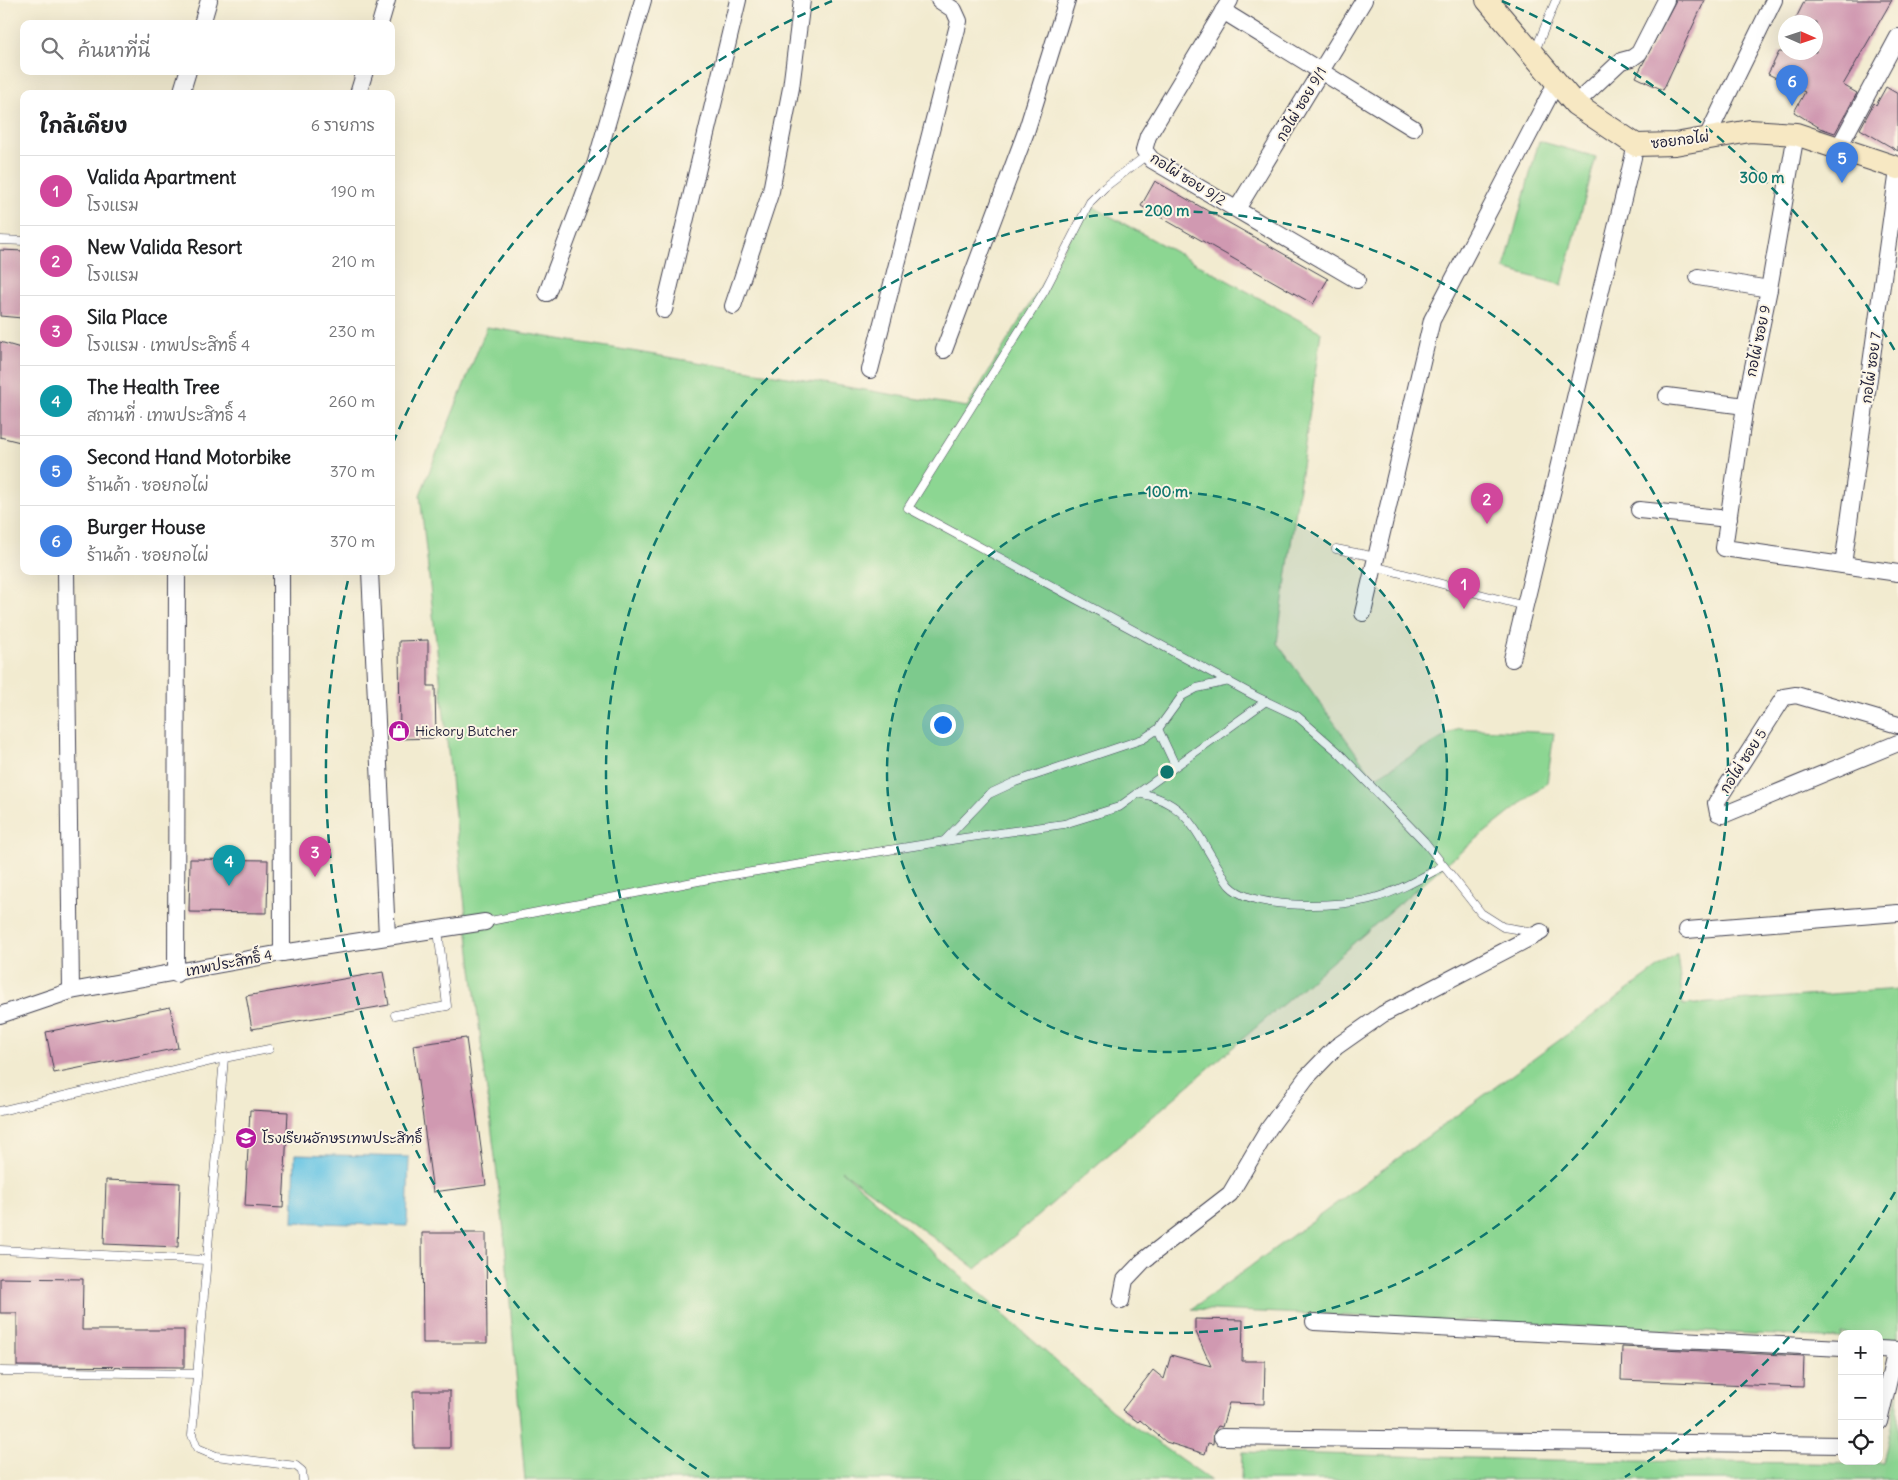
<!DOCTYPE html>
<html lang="th">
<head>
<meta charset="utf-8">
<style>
  :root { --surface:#fff; --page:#f2f2f2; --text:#202124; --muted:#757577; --line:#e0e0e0; --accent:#b5179e }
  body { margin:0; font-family:Delius,"Playpen Sans Thai",sans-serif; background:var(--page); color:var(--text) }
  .controls { position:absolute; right:15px; bottom:15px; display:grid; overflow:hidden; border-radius:10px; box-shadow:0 5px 20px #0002 }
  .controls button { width:45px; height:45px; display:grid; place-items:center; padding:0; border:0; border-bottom:1px solid var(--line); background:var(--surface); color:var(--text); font:25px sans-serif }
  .compass { position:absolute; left:1778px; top:15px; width:45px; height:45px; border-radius:50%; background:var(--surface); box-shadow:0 5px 20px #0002; rotate:93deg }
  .you { position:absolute; left:942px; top:724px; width:18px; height:18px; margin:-12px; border:4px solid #fff; border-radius:50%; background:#1a73e8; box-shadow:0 0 0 8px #1a73e833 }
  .badge { display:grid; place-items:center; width:32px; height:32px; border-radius:50%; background:var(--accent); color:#fff; font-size:16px; font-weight:700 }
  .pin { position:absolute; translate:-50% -41px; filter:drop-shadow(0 1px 2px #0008) }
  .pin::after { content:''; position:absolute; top:26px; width:18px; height:15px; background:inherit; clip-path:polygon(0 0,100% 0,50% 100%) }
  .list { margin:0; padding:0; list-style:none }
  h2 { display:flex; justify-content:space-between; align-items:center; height:65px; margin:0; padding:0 20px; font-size:21px }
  h2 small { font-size:16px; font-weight:400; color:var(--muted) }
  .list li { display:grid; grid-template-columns:32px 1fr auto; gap:15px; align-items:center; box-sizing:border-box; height:70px; padding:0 20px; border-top:1px solid var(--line) }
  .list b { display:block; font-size:19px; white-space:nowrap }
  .list p { margin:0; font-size:16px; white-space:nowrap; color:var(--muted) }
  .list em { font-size:16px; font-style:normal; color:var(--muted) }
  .icon { flex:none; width:28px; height:28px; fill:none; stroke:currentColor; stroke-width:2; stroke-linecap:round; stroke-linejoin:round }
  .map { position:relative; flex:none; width:1898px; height:1480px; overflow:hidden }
  .search { position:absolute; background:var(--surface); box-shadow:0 5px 20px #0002; left:20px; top:20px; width:375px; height:55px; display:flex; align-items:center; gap:12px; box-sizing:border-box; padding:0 18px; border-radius:10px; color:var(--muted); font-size:19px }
  .panel { position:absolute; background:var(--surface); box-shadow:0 5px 20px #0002; left:20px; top:90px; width:375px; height:485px; border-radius:10px }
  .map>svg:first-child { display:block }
</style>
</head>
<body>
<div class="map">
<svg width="1898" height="1480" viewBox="0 0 1898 1480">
  <rect width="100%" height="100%" fill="#fcf5e5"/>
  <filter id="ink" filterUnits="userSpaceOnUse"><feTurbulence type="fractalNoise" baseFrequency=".02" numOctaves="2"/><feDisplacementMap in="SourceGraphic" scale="10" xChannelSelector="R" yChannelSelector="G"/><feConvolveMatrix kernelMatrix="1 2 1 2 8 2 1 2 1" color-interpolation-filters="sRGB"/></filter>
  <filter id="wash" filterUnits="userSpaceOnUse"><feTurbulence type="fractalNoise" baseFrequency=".0096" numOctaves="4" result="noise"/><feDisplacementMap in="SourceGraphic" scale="20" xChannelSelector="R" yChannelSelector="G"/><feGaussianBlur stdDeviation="1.12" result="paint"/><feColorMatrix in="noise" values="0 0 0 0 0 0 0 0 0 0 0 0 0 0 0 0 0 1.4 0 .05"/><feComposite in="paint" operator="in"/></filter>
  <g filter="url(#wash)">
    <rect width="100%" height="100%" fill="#f2ebd0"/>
    <g fill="#8cd692" stroke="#577c66">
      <polygon points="1539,141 1596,157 1562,285 1504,269"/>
      <polygon points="1090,205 1321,332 1277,643 1374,778 1459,728 1554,733 1547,783 1443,866 976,1269 841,1170 1112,1411 1211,1480 525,1480 504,1231 470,952 420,495 487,327 967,407"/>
      <polygon points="1677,954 1683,1005 1898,989 1898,1341 1879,1340 1879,1334 1842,1334 1842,1338 1192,1309"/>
      <polygon points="1898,1390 1898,1480 1241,1480 1242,1452 1550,1460 1883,1464"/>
    </g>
    <polygon fill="#66c4e4" stroke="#447390" points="295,1154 409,1157 407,1226 293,1222"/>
    <g id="blocks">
      <g fill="#d099b1">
        <polygon points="1676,0 1705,0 1663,90 1636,77"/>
        <polygon points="1805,0 1892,0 1843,85 1857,93 1835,133 1820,128 1794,112 1805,92 1768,74 1779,52 1816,52 1816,22 1794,22"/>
        <polygon points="1886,87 1898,94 1898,151 1860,129 1874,103 1876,105"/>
        <polygon points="1155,181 1328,279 1313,304 1141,206"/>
        <polygon points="0,250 24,251 22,318 0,316"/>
        <polygon points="0,342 24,349 24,443 0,437"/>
        <polygon points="428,640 428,686 435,686 436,738 400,739 399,641"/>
        <polygon points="190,859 268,860 267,913 189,912"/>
        <polygon points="383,972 389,1005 252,1029 246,996"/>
        <polygon points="170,1007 178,1048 54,1073 46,1032"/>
        <polygon points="466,1038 486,1185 433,1192 413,1045"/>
        <polygon points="250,1110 288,1112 283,1208 245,1206"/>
        <polygon points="106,1180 180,1183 178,1247 104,1244"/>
        <polygon points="422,1233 486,1233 487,1343 423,1343"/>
        <polygon points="0,1278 83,1279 82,1330 184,1330 184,1367 17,1366 17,1313 0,1313"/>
        <polygon points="1195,1319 1243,1320 1242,1361 1265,1361 1264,1404 1229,1403 1222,1427 1218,1426 1214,1432 1213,1444 1208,1443 1205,1454 1166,1442 1140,1420 1138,1422 1122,1410 1153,1370 1164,1379 1171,1355 1211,1366 1195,1330"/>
        <polygon points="1622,1347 1804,1356 1803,1387 1621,1380"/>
        <polygon points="413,1391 450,1391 450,1448 414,1448"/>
      </g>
    </g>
  </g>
  <g filter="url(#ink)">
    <use href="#blocks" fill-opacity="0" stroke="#414051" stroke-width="1"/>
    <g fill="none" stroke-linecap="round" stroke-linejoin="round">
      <g stroke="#414051" stroke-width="9">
        <g id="lane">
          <polyline points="1535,51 1556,0"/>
          <polyline points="1147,155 1105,187 1090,202 1045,290 908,508 1255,696 1297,716 1337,751 1424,841 1481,913 1503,927 1534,932"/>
          <polyline points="0,240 24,241"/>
          <polyline points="1336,549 1376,557"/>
          <polyline points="1374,566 1525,606"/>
          <polyline points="1158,729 1175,765"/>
          <path d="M1138,793C1186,801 1194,829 1218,867C1222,873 1225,881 1230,886C1254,911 1343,907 1374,898C1399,891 1421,878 1443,866"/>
          <polyline points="944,841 989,794 1015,782 1143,739 1158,729 1182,696 1197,688 1229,681"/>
          <polyline points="485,922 714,878 964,838 1064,824 1119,807 1266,701"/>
          <polyline points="395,1015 447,1006 438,930"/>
          <polyline points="269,1049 224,1058 192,1435 197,1448 216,1456 296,1466 302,1471 303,1480"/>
          <polyline points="0,1111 224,1058"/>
          <polyline points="0,1250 206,1260"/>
          <polyline points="0,1371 195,1374"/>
        </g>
      </g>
      <g stroke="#414051" stroke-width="18">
        <g id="street">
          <polyline points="1230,0 1148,136 1144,150 1152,160 1357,280"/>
          <polyline points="1223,11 1413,128"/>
          <polyline points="202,24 209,0"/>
          <polyline points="380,24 387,0"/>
          <polyline points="181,94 188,71"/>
          <polyline points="358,94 365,71"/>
          <polyline points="1575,104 1621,61 1632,58 1639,53 1666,0"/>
          <polyline points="1796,134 1769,289 1745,406 1724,548 1898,573"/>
          <polyline points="1707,137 1774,0"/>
          <polyline points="1839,147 1898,37"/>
          <polyline points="1237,209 1364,0"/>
          <polyline points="1698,277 1769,289"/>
          <polyline points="547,293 595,165 643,0"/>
          <polyline points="733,306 771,191 791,88 802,0"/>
          <polyline points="664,310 738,0"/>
          <polyline points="944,350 1027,129 1067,0"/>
          <polyline points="870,370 959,21 954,10 939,0"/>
          <polyline points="1667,396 1745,406"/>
          <polyline points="1639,510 1729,519"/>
          <polyline points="1843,565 1898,170"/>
          <polyline points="66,571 71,991"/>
          <polyline points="281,571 282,953"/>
          <polyline points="370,571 387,936"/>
          <polyline points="1363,613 1432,320 1556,83"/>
          <polyline points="1512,659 1636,145"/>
          <polyline points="1898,725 1796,695 1784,697 1716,803 1718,813 1723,815 1898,743"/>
          <polyline points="1687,930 1898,913"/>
          <polyline points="176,974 177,571"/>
          <polyline points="0,1015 71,991 282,953 485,922"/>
          <polyline points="1121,1301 1125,1280 1143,1261 1230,1194 1269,1128 1306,1078 1336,1047 1383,1014 1541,932"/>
          <polyline points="1314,1322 1842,1348"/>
          <polyline points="1879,1349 1898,1350"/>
          <polyline points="1879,1422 1896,1350"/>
          <polyline points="1222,1437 1842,1445"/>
        </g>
      </g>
      <g stroke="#414051" stroke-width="24">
        <polyline id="secondary" points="1487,0 1575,104 1636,145 1675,144 1750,131 1796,134 1898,168"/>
      </g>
      <use href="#lane" stroke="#fff" stroke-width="8"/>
      <use href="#street" stroke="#fff" stroke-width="16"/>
      <use href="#secondary" stroke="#f7e8c3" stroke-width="22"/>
    </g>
  </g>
  <circle cx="1167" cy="772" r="280" fill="#0f766e" fill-opacity=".12"/>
  <g fill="none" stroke="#0f766e" stroke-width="2.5" stroke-dasharray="9 6">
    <circle cx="1167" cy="772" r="280"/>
    <circle cx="1167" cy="772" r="561"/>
    <path d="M1895 1192A841 841 0 0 1 1625 1477M709 1477A841 841 0 0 1 349 576M393 443A841 841 0 0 1 832 1M1502 1A841 841 0 0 1 1895 351"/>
  </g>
  <defs>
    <g id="shop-disc" transform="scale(1.125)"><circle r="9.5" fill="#b5179e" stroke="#fcf5e5"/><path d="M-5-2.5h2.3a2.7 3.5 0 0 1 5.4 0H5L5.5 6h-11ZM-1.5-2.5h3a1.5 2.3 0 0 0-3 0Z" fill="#fff"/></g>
    <g id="school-disc" transform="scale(1.125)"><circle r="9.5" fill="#b5179e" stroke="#fcf5e5"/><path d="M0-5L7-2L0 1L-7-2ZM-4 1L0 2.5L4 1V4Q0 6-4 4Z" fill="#fff"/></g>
  </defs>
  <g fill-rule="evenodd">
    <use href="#shop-disc" x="399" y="731"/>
    <use href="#school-disc" x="246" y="1138"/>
  </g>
  <g text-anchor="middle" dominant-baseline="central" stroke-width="4" stroke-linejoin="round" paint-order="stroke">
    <g font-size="14" fill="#22223b" stroke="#fcf5e5">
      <text transform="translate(1301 104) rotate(-59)">กอไผ่ ซอย 9/1</text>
      <text transform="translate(1680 140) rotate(-7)">ซอยกอไผ่</text>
      <text transform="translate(1188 179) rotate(32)">กอไผ่ ซอย 9/2</text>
      <text transform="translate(1758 341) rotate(-78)">กอไผ่ ซอย 9</text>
      <text transform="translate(1871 368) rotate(-82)">กอไผ่ ซอย 7</text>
      <text transform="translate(1743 761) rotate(-57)">กอไผ่ ซอย 5</text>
      <text transform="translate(229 963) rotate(-11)">เทพประสิทธิ์ 4</text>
    </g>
    <g font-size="14" fill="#22223b" stroke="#fcf5e5" text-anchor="start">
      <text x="415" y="731">Hickory Butcher</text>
      <text x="262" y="1138">โรงเรียนอักษรเทพประสิทธิ์</text>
    </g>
  </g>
  <circle cx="1167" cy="772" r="8" fill="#0f766e" stroke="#fcf5e5" stroke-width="2.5"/>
  <g font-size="15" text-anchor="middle" font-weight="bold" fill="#0f766e" stroke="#fcf5e5" stroke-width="4" stroke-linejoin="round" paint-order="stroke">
    <text x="1762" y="183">300 m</text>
    <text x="1167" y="216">200 m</text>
    <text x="1167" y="497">100 m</text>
  </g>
</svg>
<div class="controls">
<button>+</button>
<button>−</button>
<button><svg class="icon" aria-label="locate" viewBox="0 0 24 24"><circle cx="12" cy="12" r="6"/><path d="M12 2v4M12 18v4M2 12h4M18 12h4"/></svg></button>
</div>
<svg class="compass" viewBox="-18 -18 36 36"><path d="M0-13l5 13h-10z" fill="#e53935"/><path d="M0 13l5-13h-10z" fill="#757577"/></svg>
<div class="you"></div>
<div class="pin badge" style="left:1464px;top:609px;background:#d1479c">1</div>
<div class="pin badge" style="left:1487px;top:524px;background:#d1479c">2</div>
<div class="pin badge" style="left:315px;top:877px;background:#d1479c">3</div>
<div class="pin badge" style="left:229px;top:886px;background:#0f9aa8">4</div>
<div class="pin badge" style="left:1842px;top:183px;background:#3f7fe0">5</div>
<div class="pin badge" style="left:1792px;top:106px;background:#3f7fe0">6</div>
<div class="search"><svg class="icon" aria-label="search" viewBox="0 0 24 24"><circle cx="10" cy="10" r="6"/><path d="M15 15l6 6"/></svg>ค้นหาที่นี่</div>
<section class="panel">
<h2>ใกล้เคียง<small>6 รายการ</small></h2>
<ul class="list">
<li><span class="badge" style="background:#d1479c">1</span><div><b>Valida Apartment</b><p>โรงแรม</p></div><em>190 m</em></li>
<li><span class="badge" style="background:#d1479c">2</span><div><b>New Valida Resort</b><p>โรงแรม</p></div><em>210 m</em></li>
<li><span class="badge" style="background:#d1479c">3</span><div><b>Sila Place</b><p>โรงแรม · เทพประสิทธิ์ 4</p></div><em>230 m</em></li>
<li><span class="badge" style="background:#0f9aa8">4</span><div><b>The Health Tree</b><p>สถานที่ · เทพประสิทธิ์ 4</p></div><em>260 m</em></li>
<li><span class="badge" style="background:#3f7fe0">5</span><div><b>Second Hand Motorbike</b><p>ร้านค้า · ซอยกอไผ่</p></div><em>370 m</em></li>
<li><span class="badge" style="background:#3f7fe0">6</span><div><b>Burger House</b><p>ร้านค้า · ซอยกอไผ่</p></div><em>370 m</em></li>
</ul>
</section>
</div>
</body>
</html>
